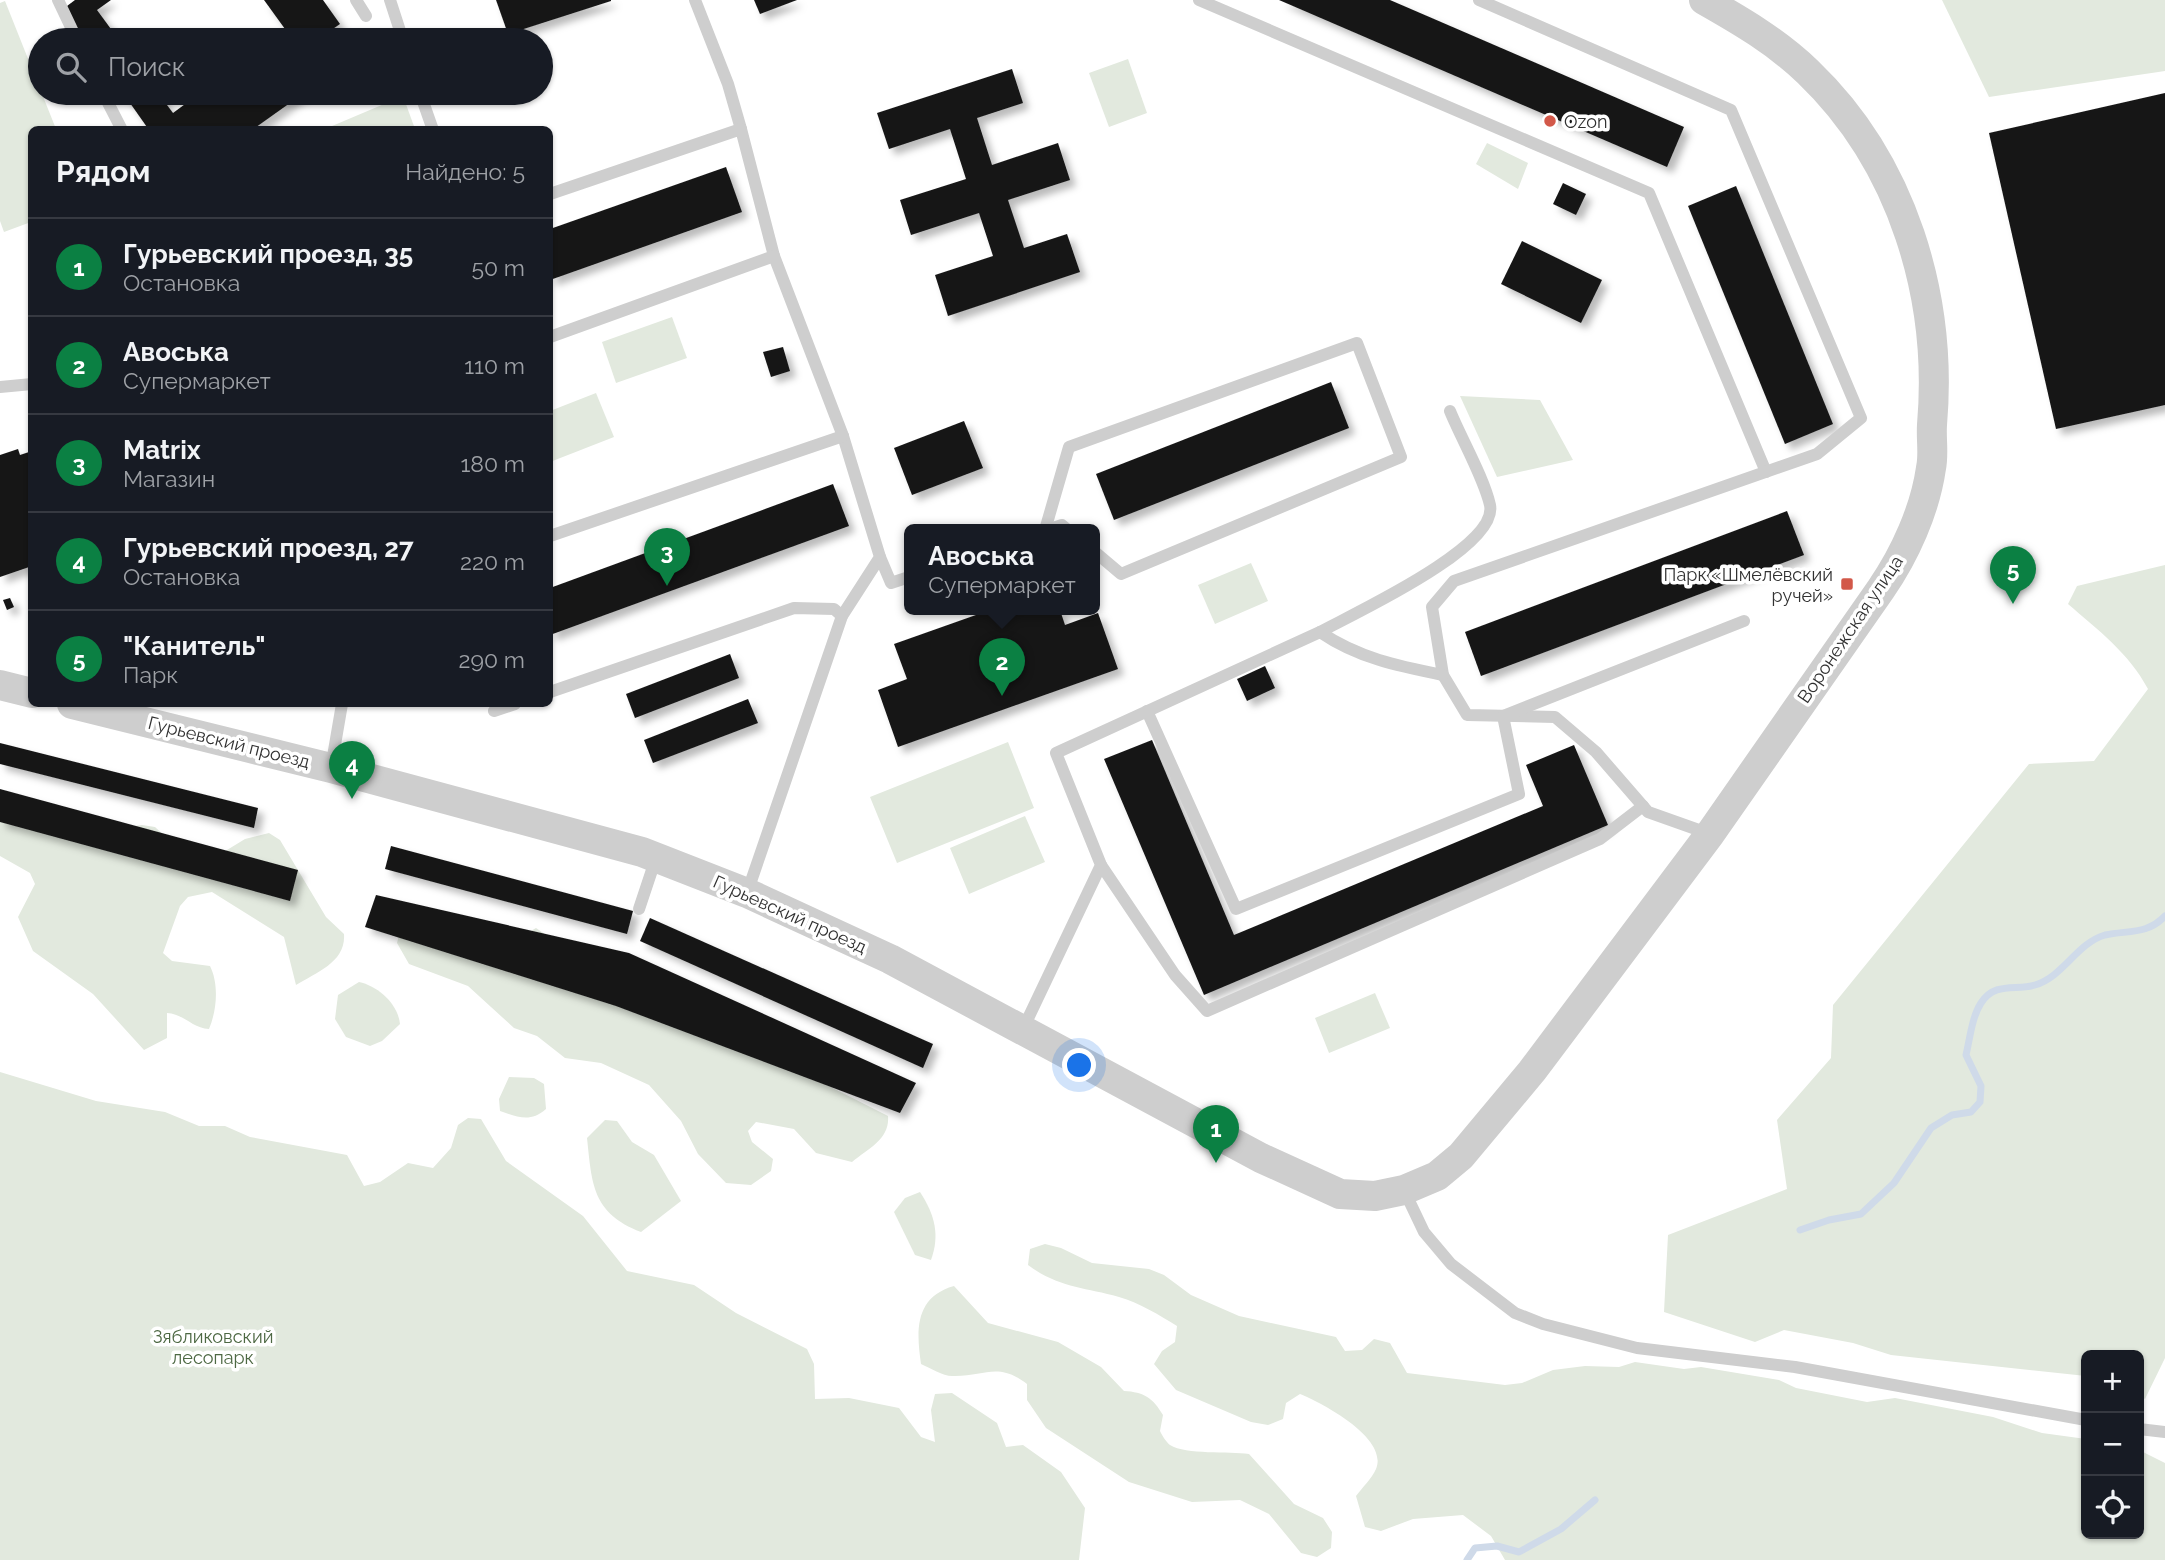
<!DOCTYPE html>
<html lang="ru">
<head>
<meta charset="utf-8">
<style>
  :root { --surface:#171b24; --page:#20242c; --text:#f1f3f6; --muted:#9ea1a6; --line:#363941; --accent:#0b8043 }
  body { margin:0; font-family:Raleway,sans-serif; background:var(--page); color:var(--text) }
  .controls { position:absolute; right:21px; bottom:21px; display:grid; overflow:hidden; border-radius:10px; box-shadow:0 2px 5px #0004 }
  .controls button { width:63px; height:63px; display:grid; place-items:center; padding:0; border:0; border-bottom:2px solid var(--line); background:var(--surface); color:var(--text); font:35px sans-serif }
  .you { position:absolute; left:1080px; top:1066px; width:24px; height:24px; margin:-18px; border:5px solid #fff; border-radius:50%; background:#1a73e8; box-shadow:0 0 0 10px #1a73e833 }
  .badge { display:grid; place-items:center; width:46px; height:46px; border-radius:50%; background:var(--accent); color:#fff; font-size:23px; font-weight:700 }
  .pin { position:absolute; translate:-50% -58px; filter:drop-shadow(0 2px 4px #0008) }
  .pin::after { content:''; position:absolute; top:37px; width:24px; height:21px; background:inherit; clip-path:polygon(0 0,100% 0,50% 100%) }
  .popup { position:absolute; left:904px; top:524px; width:196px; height:91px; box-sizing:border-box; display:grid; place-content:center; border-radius:10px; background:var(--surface); filter:drop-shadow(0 2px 5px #0005); font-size:23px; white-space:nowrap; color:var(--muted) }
  .popup b { font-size:26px; color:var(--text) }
  .popup::after { content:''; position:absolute; left:50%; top:100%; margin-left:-14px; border:14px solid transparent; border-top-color:var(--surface) }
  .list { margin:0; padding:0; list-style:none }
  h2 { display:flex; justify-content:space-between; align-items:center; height:91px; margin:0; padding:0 28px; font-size:30px }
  h2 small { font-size:23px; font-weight:400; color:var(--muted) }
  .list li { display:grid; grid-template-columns:46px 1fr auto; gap:21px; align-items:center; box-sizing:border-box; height:98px; padding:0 28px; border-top:2px solid var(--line) }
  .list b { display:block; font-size:26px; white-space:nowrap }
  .list p { margin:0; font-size:23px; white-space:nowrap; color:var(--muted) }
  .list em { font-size:23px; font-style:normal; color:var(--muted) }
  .icon { flex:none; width:38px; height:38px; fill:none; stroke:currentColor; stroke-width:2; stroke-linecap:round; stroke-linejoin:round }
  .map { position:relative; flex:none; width:2165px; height:1560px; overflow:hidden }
  .search { position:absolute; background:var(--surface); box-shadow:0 2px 5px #0004; left:28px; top:28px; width:525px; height:77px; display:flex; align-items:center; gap:18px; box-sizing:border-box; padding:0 24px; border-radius:38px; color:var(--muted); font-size:26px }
  .panel { position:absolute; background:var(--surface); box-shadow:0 2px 5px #0004; left:28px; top:126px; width:525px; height:581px; border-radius:10px }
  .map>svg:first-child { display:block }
</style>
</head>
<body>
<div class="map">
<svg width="2165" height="1560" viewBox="0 0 2165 1560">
  <defs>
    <filter id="shadow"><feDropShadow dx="6" dy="6" stdDeviation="3.5" flood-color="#0004"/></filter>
  </defs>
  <rect width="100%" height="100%" fill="#fff"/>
  <g fill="#e2e9de">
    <polygon points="1942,0 2165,0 2165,71 1989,97"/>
    <polygon points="5,1 56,129 32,130 31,222 4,232 0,221 0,3"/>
    <polygon points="1128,59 1147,113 1109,127 1089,73"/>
    <polygon points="403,96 415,129 325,129"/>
    <polygon points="1487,143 1528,163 1518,189 1476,164"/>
    <polygon points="672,317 687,358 616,383 602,342"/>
    <polygon points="596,393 614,437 550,462 550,411"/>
    <polygon points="1460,396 1540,400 1573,460 1497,477"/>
    <polygon points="1251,563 1268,601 1215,624 1198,585"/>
    <path d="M2165,565V1358L2145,1399L2139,1395V1355H2086V1376L1891,1355L1853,1343L1784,1330L1755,1342L1664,1312L1668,1235L1787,1189L1777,1120L1831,1058L1833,1005L2029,764L2094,761L2148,689C2129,653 2098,630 2068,604L2077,586Z"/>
    <polygon points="1008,742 1034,808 897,863 870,797"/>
    <path d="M0,812L81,834L142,825L155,827L192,861L204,864L245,839L269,833L280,840L326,917L344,934C346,962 317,972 296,985L284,937L212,892L188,897L180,906L163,953L172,961L210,966C219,984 217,1010 209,1029C192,1028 184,1014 167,1013V1038L144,1050L93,994L33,951L18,917L35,884L30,873L0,856Z"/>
    <polygon points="1025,816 1045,862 969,894 950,848"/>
    <path d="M536,928L588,964L888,1116C890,1139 869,1148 852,1162L816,1153L794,1129L756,1122L748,1131L752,1142L773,1159L771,1171L751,1185L726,1183L698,1154L681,1121L649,1085L601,1063L565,1058L537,1036L514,1028L468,986L409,964L397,943L400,931L514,941Z"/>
    <path d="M359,982C378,986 398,1004 400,1024L382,1041L370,1046L346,1037L335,1019L338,995Z"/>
    <polygon points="1375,993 1390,1028 1329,1053 1315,1018"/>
    <polygon points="0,1072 96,1101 165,1112 199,1126 225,1126 250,1137 347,1155 364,1186 380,1182 408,1163 433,1168 451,1148 458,1125 468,1118 481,1119 506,1161 583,1216 627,1271 694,1285 736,1313 807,1349 814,1364 815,1399 849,1398 899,1408 921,1437 935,1442 931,1410 935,1394 952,1393 997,1423 1006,1447 1023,1445 1061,1472 1085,1508 1079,1560 0,1560"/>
    <path d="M509,1077L534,1078L544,1084L546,1109C530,1123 518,1117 500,1111L499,1099Z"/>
    <path d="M605,1120L617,1121L632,1142L654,1155L681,1201L641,1232C592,1213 592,1184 587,1138Z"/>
    <path d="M920,1192C935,1215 940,1235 931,1260L915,1255L894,1212L905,1198Z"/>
    <path d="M1045,1244L1061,1248L1092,1263L1149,1269L1164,1275L1191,1295L1239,1316L1336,1337L1345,1351L1362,1350L1374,1339L1390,1343L1407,1373L1505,1385L1522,1383L1553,1370L1585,1366L1619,1367L1635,1362L1684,1369L1701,1367L1779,1380L1796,1388L1867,1402L1895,1398L1993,1417L2042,1433L2086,1439V1534H2139V1450L2165,1463V1560H1505L1491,1536L1463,1515L1413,1519L1381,1531L1365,1527L1356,1496C1362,1488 1372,1478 1376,1469C1389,1438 1322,1403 1300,1394L1286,1403L1283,1419L1268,1425L1251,1422L1176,1390L1154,1364L1162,1351L1175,1342L1177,1326C1159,1315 1140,1303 1119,1297C1084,1287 1059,1288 1028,1265L1030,1249Z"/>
    <path d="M954,1286L988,1323L1058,1342L1101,1367L1124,1391C1144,1392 1153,1398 1163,1415L1160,1431C1162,1435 1166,1442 1170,1445C1186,1455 1229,1451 1249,1454L1294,1504L1323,1518L1332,1532L1331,1548L1317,1557L1301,1553L1269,1514L1240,1500L1192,1502L1129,1482L1046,1428L1027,1400V1384C997,1361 985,1377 952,1376C943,1376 930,1368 921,1364C916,1330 915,1297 954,1286Z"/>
  </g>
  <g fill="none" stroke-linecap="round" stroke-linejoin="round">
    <g stroke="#cfdae9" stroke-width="7">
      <path d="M1800,1230L1829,1220L1861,1214L1894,1183L1931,1128L1952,1115L1971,1112L1980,1102L1981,1086L1966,1055C1970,1038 1972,1017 1981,1003C1995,981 2016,991 2035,985C2063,977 2077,943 2105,935C2128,930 2147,935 2165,916"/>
      <polyline points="1467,1560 1475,1548 1497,1546 1519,1552 1561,1529 1595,1500"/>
    </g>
  </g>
  <g fill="#181818" filter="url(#shadow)">
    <polygon points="75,0 111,0 97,10 119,40 86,40 63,9"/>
    <polygon points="264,0 323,0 340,24 317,40 271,40 285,29"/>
    <polygon points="496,0 611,0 611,1 508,34"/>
    <polygon points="754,0 797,0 760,14"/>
    <polygon points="1279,0 1390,0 1684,127 1667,167"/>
    <polygon points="1012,69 1023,103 977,118 992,165 1058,143 1070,180 1008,200 1024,248 1067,234 1080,272 948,316 935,275 993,256 979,213 911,235 900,200 966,179 950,129 889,149 877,113"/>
    <polygon points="123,93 158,93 173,113 200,93 304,93 252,130 149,130"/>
    <polygon points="2165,93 2165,405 2056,429 1989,133"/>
    <polygon points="726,167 742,212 550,280 550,229"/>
    <polygon points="1563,183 1586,194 1576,215 1553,204"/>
    <polygon points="1736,186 1833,424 1785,444 1688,206"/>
    <polygon points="1522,241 1602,280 1581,323 1501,284"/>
    <polygon points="783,347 790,371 771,377 763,352"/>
    <polygon points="1331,382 1349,428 1114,520 1096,474"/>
    <polygon points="964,421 983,468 912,495 894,448"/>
    <polygon points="18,449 20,455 32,451 32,566 0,577 0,455"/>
    <polygon points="833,484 849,526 550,635 550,588"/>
    <polygon points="1787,511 1804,555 1481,676 1465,632"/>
    <polygon points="10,598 14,607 7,610 3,600"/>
    <polygon points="990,610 1060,610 1065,625 1098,613 1118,669 898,747 878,690 907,679 894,644"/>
    <polygon points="730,654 739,678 635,718 626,694"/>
    <polygon points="1265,666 1275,688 1247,701 1237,679"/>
    <polygon points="748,699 758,723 653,763 644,740"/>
    <polygon points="1152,740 1234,935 1543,806 1526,765 1574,745 1608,825 1204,995 1104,759"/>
    <polygon points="0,743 258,808 254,828 0,764"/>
    <polygon points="0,789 298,870 290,901 0,822"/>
    <polygon points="391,846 633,911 627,934 385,869"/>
    <polygon points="376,895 629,953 916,1083 900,1113 616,1006 365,927"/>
    <polygon points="650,918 933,1044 923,1068 640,941"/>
  </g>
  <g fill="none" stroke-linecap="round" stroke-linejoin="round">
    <g stroke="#cecece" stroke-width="12">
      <polyline points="58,0 77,40"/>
      <polyline points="356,0 366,16"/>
      <polyline points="390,0 403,40"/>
      <polyline points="695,0 728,84 741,129"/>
      <polyline points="1199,0 1649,193 1766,472"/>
      <polyline points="1479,0 1731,110 1861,418 1817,454 1454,581 1432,607 1443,675 1467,715 1555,717 1596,752 1648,812 1710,834"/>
      <polyline points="103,93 122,130"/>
      <polyline points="420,93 433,130"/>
      <polyline points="550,194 741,129 774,256"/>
      <polyline points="550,337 774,256 843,436 880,557 842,616 747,893"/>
      <polyline points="0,387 32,384"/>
      <polyline points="1045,530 1069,447 1357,343 1401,457 1121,574 1095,552"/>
      <polyline points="1047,530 1062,525 1068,530"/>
      <polyline points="550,536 843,436"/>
      <polyline points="880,557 891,583 909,577"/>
      <path d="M1320,632C1353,614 1499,547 1490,505C1484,478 1461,438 1450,411"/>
      <polyline points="550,692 794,608 834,609 842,616"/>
      <polyline points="494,711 515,704"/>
      <polyline points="1147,711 1236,909 1519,794 1503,716 1744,621"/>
      <polyline points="331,768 342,704"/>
      <polyline points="1101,865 1175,975 1207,1011 1600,839 1643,806"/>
      <polyline points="639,909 656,858"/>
      <path d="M1023,1029L1101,865L1056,753L1320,632C1358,658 1398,666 1443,675"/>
      <polyline points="1404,1190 1424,1232 1451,1264 1515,1313 1543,1324 1637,1348 1795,1367 2086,1420"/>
      <polyline points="2139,1429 2165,1432"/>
    </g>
    <g stroke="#cecece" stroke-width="30">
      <polyline points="0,685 32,693"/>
      <path d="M72,704L331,768L642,852L747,893L890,959L1261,1158L1340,1194L1375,1196L1404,1190L1437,1176L1461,1156L1532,1071L1710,834L1881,589C1905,554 1925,510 1931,468C1934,454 1931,439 1932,425C1943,297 1903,163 1808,72C1777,42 1741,21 1704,0"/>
    </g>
  </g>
  <g fill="#d25849" stroke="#fff" stroke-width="2.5">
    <circle cx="1550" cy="121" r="7"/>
    <rect x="1840" y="577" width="14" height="14" rx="3.5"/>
  </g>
  <g text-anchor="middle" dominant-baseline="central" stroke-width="7" stroke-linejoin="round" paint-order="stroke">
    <g font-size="18" fill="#313131" stroke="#fff" text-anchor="start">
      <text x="1564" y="121">Ozon</text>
      <text x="1833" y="574" text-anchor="end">Парк «Шмелёвский<tspan x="1833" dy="21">ручей»</tspan></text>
    </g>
    <g font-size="18" fill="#313131" stroke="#fff">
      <text transform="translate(1850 629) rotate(-56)">Воронежская улица</text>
      <text transform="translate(229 742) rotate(14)">Гурьевский проезд</text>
      <text transform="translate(790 914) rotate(24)">Гурьевский проезд</text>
    </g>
    <g font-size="18" fill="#4d6843" stroke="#fff">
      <text x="213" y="1336">Зябликовский<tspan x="213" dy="21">лесопарк</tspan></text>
    </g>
  </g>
</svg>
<div class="controls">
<button>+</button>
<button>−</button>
<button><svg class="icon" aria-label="locate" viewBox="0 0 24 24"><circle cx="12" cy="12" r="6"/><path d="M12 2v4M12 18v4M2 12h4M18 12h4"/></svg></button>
</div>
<div class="you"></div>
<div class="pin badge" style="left:1216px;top:1163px">1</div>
<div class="pin badge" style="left:1002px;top:696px">2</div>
<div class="popup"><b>Авоська</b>Супермаркет</div>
<div class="pin badge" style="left:667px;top:586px">3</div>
<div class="pin badge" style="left:352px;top:799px">4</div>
<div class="pin badge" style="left:2013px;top:604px">5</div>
<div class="search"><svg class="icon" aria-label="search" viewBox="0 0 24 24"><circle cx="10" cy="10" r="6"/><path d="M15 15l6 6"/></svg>Поиск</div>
<section class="panel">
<h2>Рядом<small>Найдено: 5</small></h2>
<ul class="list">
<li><span class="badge">1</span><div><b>Гурьевский проезд, 35</b><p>Остановка</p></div><em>50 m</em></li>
<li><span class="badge">2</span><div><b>Авоська</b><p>Супермаркет</p></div><em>110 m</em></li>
<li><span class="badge">3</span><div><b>Matrix</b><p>Магазин</p></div><em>180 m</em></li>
<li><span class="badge">4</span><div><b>Гурьевский проезд, 27</b><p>Остановка</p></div><em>220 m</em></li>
<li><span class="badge">5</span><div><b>&quot;Канитель&quot;</b><p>Парк</p></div><em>290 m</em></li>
</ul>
</section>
</div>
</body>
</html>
